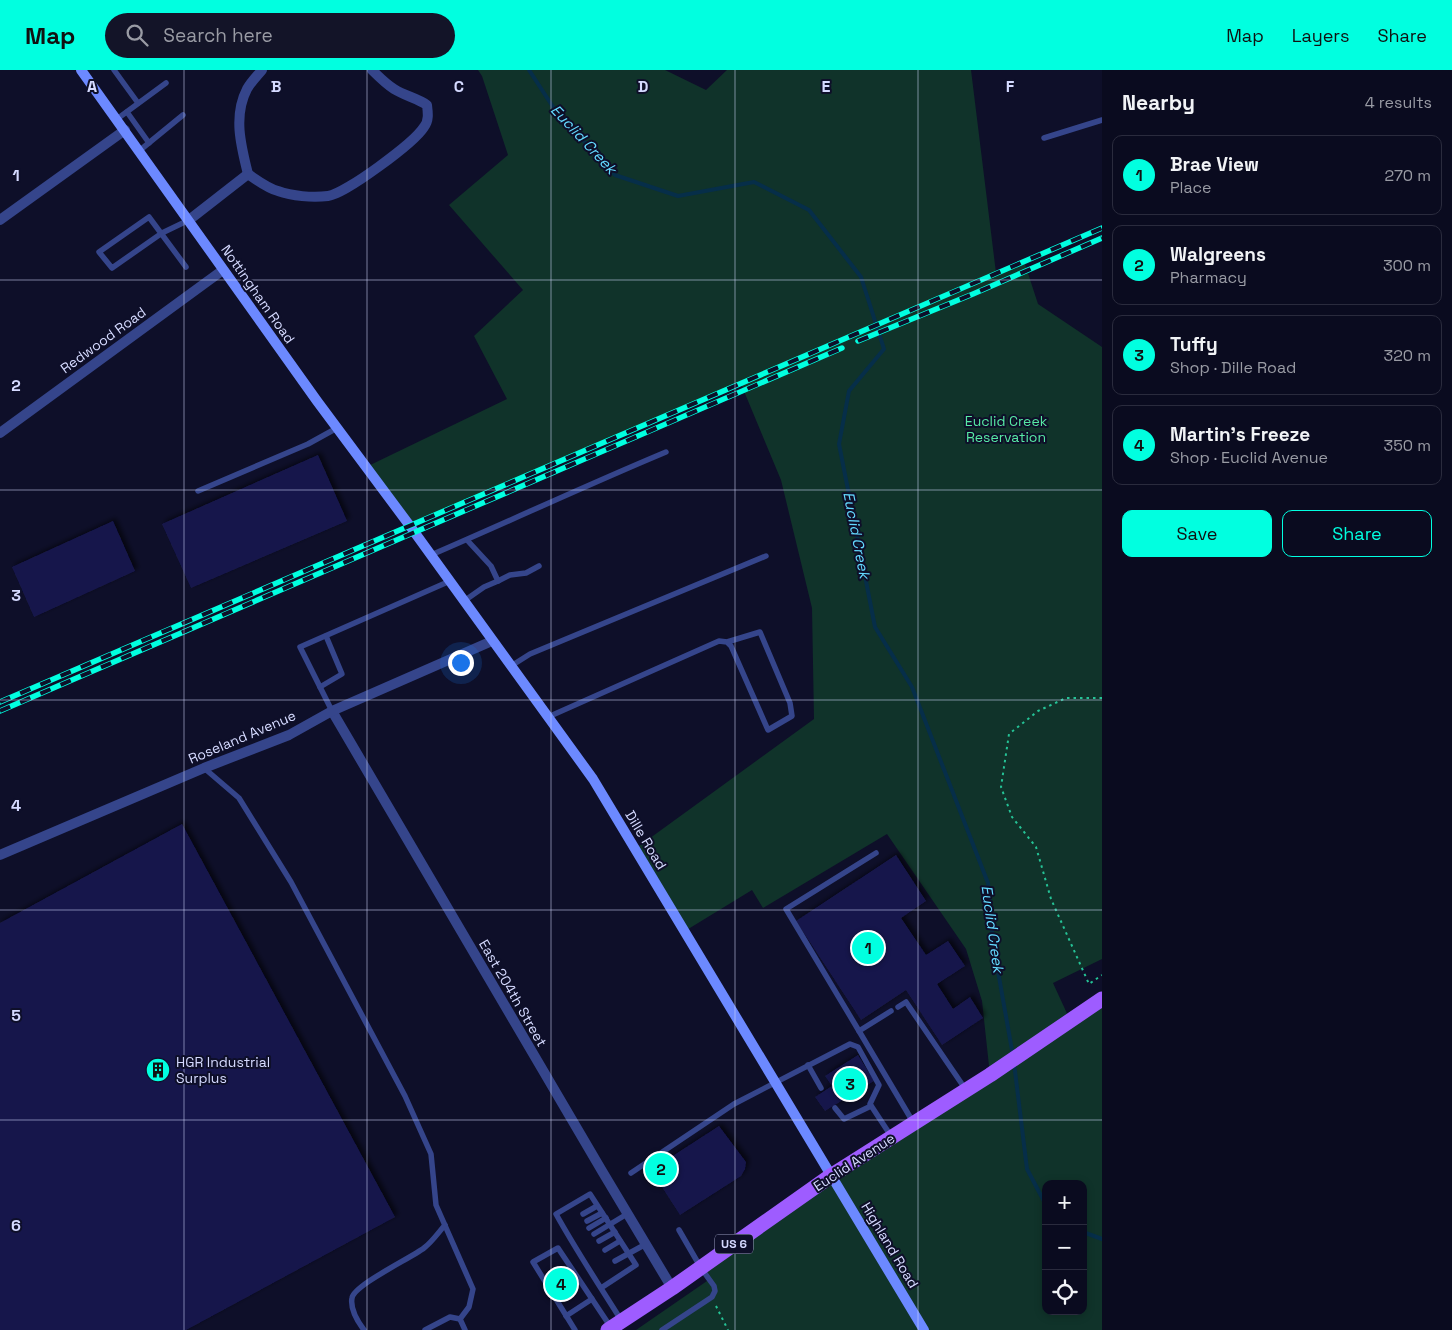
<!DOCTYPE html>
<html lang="en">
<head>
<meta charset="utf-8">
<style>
  :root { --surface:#0a0b1f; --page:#131428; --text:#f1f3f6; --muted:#999ba4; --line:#2a2b3d; --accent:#01ffe0 }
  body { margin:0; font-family:"Space Grotesk",sans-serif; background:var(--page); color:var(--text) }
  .controls { position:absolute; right:15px; bottom:15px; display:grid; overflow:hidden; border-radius:10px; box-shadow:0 2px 8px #0003 }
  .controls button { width:45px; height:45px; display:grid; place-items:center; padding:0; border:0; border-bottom:1px solid var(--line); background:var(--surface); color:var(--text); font:25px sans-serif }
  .you { position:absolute; left:460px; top:592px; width:18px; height:18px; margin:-12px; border:4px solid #fff; border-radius:50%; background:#1a73e8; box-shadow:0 0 0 8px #1a73e833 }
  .badge { display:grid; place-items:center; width:32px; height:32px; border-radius:50%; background:var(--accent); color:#111; font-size:16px; font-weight:700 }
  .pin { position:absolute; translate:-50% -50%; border:2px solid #fff; box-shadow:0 1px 5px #0006 }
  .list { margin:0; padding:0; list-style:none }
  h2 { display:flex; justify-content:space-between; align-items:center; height:65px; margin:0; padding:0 20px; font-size:21px }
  h2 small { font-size:16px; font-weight:400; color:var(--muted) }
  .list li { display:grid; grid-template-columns:32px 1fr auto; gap:15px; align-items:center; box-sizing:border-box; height:80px; margin:0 10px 10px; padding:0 10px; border:1px solid var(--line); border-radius:10px }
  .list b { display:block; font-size:19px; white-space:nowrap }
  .list p { margin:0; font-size:16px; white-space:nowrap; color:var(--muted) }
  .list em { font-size:16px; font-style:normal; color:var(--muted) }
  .actions { display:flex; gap:10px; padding:15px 20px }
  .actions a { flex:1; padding:11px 0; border:1px solid var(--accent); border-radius:10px; text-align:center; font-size:18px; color:var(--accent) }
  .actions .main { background:var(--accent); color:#111 }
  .icon { flex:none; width:28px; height:28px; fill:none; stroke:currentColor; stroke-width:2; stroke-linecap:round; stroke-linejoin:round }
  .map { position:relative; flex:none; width:1102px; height:1260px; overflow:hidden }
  header { display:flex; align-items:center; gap:30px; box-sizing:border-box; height:70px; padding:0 25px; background:var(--accent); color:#111 }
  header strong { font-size:24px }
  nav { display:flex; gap:28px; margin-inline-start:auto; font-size:18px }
  .search { width:350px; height:45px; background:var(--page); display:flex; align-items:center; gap:12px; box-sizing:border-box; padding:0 18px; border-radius:28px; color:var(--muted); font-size:19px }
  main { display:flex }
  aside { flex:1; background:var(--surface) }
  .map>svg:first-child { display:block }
</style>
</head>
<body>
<header>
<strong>Map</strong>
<div class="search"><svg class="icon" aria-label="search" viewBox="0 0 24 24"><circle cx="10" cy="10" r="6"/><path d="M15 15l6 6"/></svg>Search here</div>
<nav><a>Map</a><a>Layers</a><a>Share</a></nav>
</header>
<main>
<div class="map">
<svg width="1102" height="1260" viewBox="0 0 1102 1260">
  <defs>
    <filter id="shadow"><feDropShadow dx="3" dy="-3" stdDeviation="2.5" flood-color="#0009"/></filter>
  </defs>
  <rect width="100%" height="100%" fill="#0e0f29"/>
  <path fill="#10332a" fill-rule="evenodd" d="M478,0H665L706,20L727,0H971L996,203L1024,191L1038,234L1102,277V889L1053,913L1070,950L1102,929V1260H636L707,1211L701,1198L990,1005L982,931L966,879L887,764L763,838L752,820L685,861L635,779L814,649L812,538L781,410L741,314L410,456L366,397L507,329L474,266L523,220L449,135L508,85L482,6ZM1046,1114H1083V1241H1046Z"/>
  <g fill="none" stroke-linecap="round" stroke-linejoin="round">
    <g stroke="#062e49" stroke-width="4">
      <polyline points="529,0 555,40 615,105 678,126 754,112 809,140 861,207 884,279 849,321 839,374 875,557 912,617 988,813 993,873 1013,986"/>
      <polyline points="1014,993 1027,1099 1046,1135"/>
      <polyline points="1083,1162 1102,1169"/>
    </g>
  </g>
  <g fill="#18194b" filter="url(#shadow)">
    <polygon points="318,385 347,451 191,518 162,454"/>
    <polygon points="113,451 135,501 34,547 12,497"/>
    <polygon points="182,754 395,1147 186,1260 0,1260 0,853"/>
    <polygon points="896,785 926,831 901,848 926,885 948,871 965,896 937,914 953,939 970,927 983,948 942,975 906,920 861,950 796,851"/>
    <polygon points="858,985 874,1011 825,1041 815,1027 832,1016 825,1006"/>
    <polygon points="719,1056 746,1092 745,1099 741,1106 680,1145 651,1100"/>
  </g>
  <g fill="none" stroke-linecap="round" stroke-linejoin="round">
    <g stroke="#25c396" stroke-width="2" stroke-dasharray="2.5 4" stroke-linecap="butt">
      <polyline points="1102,628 1066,628 1038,641 1009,664 1001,717 1012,747 1036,777 1051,829 1089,914 1102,905"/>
      <polyline points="716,1236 728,1260"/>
    </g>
    <g stroke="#35458b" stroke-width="5.5">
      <polyline points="114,0 138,33"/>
      <polyline points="127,42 149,73"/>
      <polyline points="117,49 166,13"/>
      <polyline points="1044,68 1102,50"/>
      <polyline points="139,81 183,45"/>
      <polyline points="186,197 149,147 99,182 112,198 162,163 189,150"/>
      <polyline points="198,421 308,374 337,358"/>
      <path d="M431,485C510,451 587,415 666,382"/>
      <polyline points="498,511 510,505 526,503 539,496"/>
      <polyline points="464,531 484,517 498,511 491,496 467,470"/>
      <polyline points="511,596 530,584 766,486"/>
      <polyline points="320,617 342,604 326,566"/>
      <polyline points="332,641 300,577 450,511"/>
      <polyline points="548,647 719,571 727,572 731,576 768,660 792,646 790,633 760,562 727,572"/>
      <polyline points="204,698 239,728 291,812 405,1026 431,1084 436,1135 473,1219 469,1237 460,1249 465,1260"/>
      <polyline points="898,937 906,932 966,1020"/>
      <polyline points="891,941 859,961 913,1052"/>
      <polyline points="859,961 786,839 876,783"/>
      <polyline points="808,995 821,1018"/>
      <polyline points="835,1038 844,1049 871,1036"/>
      <polyline points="631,1103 734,1034 850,974 858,977 879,1015 870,1034 891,1066"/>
      <polyline points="583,1144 597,1136"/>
      <polyline points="587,1151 602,1143"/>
      <polyline points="589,1158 606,1148"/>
      <polyline points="594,1164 627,1144"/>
      <polyline points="599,1171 615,1162"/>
      <polyline points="605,1180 620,1171"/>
      <polyline points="615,1191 646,1174"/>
      <path d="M601,1218L636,1195L590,1124L556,1144C576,1180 599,1215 621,1250"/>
      <polyline points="566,1246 592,1229"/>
      <path d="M364,1260C358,1252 350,1239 352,1228C354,1215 411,1188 424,1178C432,1172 438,1163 445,1155"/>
      <polyline points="425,1260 450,1247 460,1249"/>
      <polyline points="575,1260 533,1192 558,1178 610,1256"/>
      <polyline points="662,1260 712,1227 715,1221 714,1216 701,1198 679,1160"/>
    </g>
    <g stroke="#35458b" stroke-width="10">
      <path d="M248,104C241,76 233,46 247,19C251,12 257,6 262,0"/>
      <polyline points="0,150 125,60"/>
      <path d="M189,150L248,104C257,110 267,118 278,121C292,126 312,128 328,126C345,124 414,73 424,57C429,51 428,43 427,35C417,28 405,26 394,19C386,14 379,7 372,0"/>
      <polyline points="0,363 223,200"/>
      <polyline points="332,641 602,1101 672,1218"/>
      <polyline points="0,785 204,698 289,665 332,641 492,571"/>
    </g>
    <polyline stroke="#6c89ff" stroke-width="10" points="81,0 317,331 410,456 593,709 924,1260"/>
    <polyline stroke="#9e5cff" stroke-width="15" points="608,1260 672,1218 832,1105 990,1005 1102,929"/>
    <g stroke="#01ffe0" stroke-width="5.5">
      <g id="rail">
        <polyline points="858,271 973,224 1102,168"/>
        <polyline points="0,632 1102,158"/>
        <polyline points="0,641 842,278"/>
      </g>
    </g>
    <use href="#rail" stroke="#0e0f29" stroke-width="4" stroke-dasharray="11" stroke-linecap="butt"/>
  </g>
  <path fill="none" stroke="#d5daff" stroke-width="1" stroke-opacity="0.55" d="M184,0V1260M367,0V1260M551,0V1260M735,0V1260M918,0V1260M0,210H1102M0,420H1102M0,630H1102M0,840H1102M0,1050H1102"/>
  <defs>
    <g id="building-disc" transform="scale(1.25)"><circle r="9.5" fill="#01ffe0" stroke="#0e0f29"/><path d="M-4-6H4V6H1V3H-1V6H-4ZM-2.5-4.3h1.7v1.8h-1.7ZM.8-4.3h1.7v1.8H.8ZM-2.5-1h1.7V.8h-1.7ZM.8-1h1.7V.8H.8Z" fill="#111"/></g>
  </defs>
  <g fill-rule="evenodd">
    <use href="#building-disc" x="158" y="1000"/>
  </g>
  <g text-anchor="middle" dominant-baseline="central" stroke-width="4" stroke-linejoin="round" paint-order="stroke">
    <rect fill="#0e0f29" stroke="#999dbf" stroke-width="1" x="715" y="1164.5" width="38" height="19" rx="4"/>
    <g font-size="12" font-weight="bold" fill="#d5daff">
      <text x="734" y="1174">US 6</text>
    </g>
    <g font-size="14" fill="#d5daff" stroke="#0e0f29">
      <text transform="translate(258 224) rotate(55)">Nottingham Road</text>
      <text transform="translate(103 270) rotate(-36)">Redwood Road</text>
      <text transform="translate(242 667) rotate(-23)">Roseland Avenue</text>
      <text transform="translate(646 770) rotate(59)">Dille Road</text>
      <text transform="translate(513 923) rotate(60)">East 204th Street</text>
      <text transform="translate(854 1092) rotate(-33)">Euclid Avenue</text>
      <text transform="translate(890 1175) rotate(59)">Highland Road</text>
    </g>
    <g font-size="14" fill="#57e9a4" stroke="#0e0f29">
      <text x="1006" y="351">Euclid Creek<tspan x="1006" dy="16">Reservation</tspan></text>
    </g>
    <g font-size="14" fill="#d5daff" stroke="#0e0f29" text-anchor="start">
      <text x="176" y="992">HGR Industrial<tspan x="176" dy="16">Surplus</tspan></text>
    </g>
    <g font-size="15" font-style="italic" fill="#63daff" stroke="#0e0f29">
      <text transform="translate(584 69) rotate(47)">Euclid Creek</text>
      <text transform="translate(857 465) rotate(79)">Euclid Creek</text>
      <text transform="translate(993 859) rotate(82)">Euclid Creek</text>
    </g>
  </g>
  <g font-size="16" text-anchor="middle" font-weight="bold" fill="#d5daff" stroke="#0e0f29" stroke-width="4" stroke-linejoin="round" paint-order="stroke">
    <text x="92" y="22">A</text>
    <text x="276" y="22">B</text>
    <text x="459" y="22">C</text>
    <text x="643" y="22">D</text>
    <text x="826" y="22">E</text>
    <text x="1010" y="22">F</text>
    <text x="16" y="111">1</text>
    <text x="16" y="321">2</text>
    <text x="16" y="531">3</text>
    <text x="16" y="741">4</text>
    <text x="16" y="951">5</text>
    <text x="16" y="1161">6</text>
  </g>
</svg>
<div class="controls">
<button>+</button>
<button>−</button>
<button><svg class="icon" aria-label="locate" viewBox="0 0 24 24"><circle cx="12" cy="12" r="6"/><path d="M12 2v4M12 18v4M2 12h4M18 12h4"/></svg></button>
</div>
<div class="you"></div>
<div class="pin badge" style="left:868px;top:878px">1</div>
<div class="pin badge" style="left:661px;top:1099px">2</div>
<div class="pin badge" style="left:850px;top:1014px">3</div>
<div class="pin badge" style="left:561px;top:1214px">4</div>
</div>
<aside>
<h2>Nearby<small>4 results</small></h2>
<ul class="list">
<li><span class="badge">1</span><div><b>Brae View</b><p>Place</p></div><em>270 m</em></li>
<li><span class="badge">2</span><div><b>Walgreens</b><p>Pharmacy</p></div><em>300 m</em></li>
<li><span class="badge">3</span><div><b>Tuffy</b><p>Shop · Dille Road</p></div><em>320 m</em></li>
<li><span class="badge">4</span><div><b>Martin's Freeze</b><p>Shop · Euclid Avenue</p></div><em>350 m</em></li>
</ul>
<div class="actions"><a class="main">Save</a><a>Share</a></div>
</aside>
</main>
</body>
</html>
